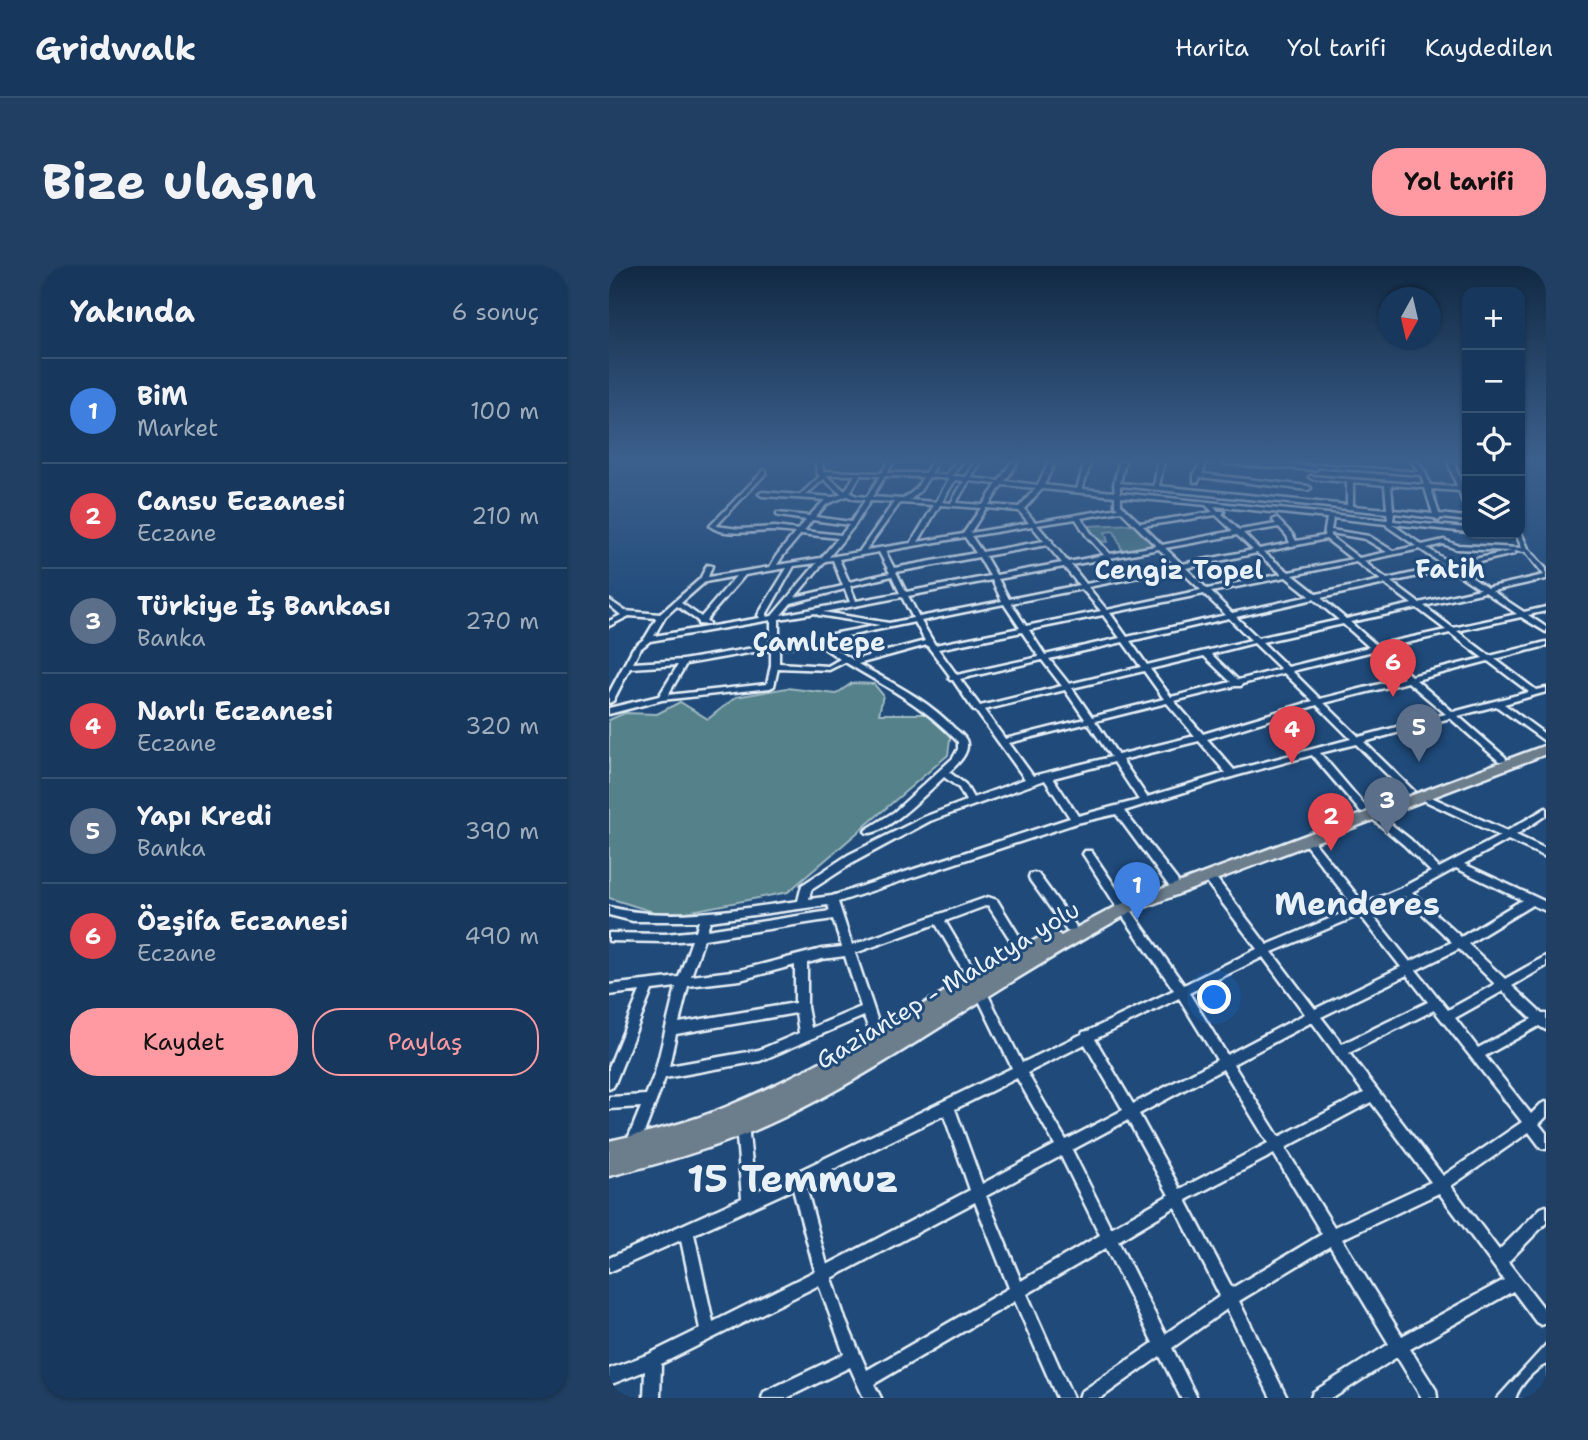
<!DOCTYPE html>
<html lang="tr">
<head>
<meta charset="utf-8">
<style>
  :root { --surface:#17385c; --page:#203f62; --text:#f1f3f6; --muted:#9eacbb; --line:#365272; --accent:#ff9aa2 }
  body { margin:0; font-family:"Shantell Sans",sans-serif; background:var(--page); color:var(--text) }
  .controls { position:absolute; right:21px; top:21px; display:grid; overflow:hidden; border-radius:14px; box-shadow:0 2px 5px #0004 }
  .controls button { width:63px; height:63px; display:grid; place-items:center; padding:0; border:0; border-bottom:2px solid var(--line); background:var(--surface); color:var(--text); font:35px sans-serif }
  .compass { position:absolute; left:769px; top:21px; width:63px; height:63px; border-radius:50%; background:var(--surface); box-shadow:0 2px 5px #0004; rotate:188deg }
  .you { position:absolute; left:606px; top:732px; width:24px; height:24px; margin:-18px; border:5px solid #fff; border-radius:50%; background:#1a73e8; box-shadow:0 0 0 10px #1a73e833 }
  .badge { display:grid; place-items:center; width:46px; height:46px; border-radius:50%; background:var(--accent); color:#fff; font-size:23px; font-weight:700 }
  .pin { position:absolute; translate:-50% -58px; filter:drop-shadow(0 2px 4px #0008) }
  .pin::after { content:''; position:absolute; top:37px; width:24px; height:21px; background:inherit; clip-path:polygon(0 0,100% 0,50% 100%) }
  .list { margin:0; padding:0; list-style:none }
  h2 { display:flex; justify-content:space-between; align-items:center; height:91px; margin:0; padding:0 28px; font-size:30px }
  h2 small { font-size:23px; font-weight:400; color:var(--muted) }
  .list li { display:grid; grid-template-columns:46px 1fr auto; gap:21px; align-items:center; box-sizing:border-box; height:105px; padding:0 28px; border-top:2px solid var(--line) }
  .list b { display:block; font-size:26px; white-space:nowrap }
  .list p { margin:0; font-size:23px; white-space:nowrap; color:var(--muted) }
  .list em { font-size:23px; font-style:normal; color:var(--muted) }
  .actions { display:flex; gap:14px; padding:21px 28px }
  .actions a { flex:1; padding:16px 0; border:2px solid var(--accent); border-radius:28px; text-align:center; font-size:24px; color:var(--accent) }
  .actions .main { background:var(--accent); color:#111 }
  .icon { flex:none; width:38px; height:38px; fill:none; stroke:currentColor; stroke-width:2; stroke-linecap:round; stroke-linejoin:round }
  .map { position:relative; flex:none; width:937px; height:1132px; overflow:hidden; border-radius:28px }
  header { display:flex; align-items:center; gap:42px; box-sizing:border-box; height:98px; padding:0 35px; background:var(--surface); border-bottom:2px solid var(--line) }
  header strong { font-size:33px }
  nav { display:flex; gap:38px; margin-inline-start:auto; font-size:24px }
  .intro { display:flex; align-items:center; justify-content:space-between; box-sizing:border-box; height:168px; padding:0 42px }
  h1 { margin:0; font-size:49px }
  .button { padding:18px 32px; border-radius:28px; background:var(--accent); color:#111; font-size:24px; font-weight:700 }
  main { display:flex; gap:42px; padding:0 42px }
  aside { flex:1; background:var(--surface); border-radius:28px; box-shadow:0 2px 5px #0004 }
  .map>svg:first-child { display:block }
</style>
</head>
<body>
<header>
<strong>Gridwalk</strong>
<nav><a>Harita</a><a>Yol tarifi</a><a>Kaydedilen</a></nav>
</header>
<div class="intro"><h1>Bize ulaşın</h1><a class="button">Yol tarifi</a></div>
<main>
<aside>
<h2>Yakında<small>6 sonuç</small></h2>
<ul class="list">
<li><span class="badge" style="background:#3f7fe0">1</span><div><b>BiM</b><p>Market</p></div><em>100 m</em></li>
<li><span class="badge" style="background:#e0444e">2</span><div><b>Cansu Eczanesi</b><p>Eczane</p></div><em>210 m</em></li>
<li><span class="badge" style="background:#5c6f8a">3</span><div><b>Türkiye İş Bankası</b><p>Banka</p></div><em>270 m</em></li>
<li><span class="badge" style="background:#e0444e">4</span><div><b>Narlı Eczanesi</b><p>Eczane</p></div><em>320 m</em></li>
<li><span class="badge" style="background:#5c6f8a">5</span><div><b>Yapı Kredi</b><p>Banka</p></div><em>390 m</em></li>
<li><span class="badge" style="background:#e0444e">6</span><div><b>Özşifa Eczanesi</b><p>Eczane</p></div><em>490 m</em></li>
</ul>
<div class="actions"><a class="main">Kaydet</a><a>Paylaş</a></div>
</aside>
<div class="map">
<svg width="937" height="1132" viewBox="0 0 937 1132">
  <rect width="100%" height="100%" fill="#1f4a7a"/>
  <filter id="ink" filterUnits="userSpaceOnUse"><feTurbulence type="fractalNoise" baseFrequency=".0143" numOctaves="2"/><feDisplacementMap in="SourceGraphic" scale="14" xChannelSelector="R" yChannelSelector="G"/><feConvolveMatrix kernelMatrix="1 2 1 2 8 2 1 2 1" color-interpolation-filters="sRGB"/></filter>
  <g filter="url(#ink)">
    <g fill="#54818a" stroke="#9eb9c1" stroke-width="2">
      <polygon points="525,258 547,280 514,286 505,265 496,266 499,276 487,275 479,260"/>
      <polygon points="243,417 265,418 274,429 270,448 316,448 342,466 339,489 179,626 57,650 0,632 0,454 16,447 48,448 71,436 99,453 127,431 178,422 227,428"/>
    </g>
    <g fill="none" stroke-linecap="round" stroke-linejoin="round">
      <g stroke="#e8f1f8" stroke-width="5">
        <g id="minor">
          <path d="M207,196H213L214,205L273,207L279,196H285L278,207H316L323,196H329L322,208L337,209L347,196H353L343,210L357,211L366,196H372L362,212L390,215L403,196H409L396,215L429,219L440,196H446L435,219L468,223L476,196H482L473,223L506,226L505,218L510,196H516L511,217L545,220L549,196H555L550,220L738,239V216L703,213L700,211L701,210L815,219L812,209L708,201L705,199L706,198L810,206L803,196H809L817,208L821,219L848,221L839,196H845L854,222H858V226H856L858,233V242L855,240L850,225L822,223L830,248L858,251V255L832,252L829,255L825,252L785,247L784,255L858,262V266L783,258L813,279L835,274L848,279L913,282L907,268L912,267L919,282L937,303V313L883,325L915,346L937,341V345L919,349L937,361V366L912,351L848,365L881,390L937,376V380L886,393L927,424L937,422V426L895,438L937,469V476L887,440L849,450L896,491L897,493L896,495H890L841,452L755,476L803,523L805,525L800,528L797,527L747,478L711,487L757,541L759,543L754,546L751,545L703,489L626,510L515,545L568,614L569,617L568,620H560L507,548L468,557L229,636L243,679L379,631L388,634L420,686L419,689L415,691L411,689L379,639L336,655L370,712L372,715L370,718L366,720L362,718L327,658L246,687L275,774L273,778L269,779L265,778L255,750L151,795L56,812L28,885L23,887L18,885L16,880L32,841L0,843V831L37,829L46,807L67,721L43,724L6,817L4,821L0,823V801L31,725L0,729V719L70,711L83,674L56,676L0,675V667L56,668L87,665L90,655H24L0,649V641C62,656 127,643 189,635L193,619L239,589L315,551L357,535L350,522L335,511C320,525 277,569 258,567L256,565L258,563L285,546L344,492L349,483V476C316,440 277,421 236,396L220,404L169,402L165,420L161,422L53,434L0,448V442L50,430L69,399L21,402L4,435L0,437V427L24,382L36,372L48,352L20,350L0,360V355L12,349L0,339V334L16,345L51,348L91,313L98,299L103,300L99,311L161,301L168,289L186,267C178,266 170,265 163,265C146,265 114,271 101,260L155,204L157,205V207L107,260L130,263L166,261L189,264L197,254L170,250L168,249V247L200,250L214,236L217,234L153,230L150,228L153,226L191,229L211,210L208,207ZM217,209H246L236,225ZM251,209L271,210L258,231L248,230L241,227ZM276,210L314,211L307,223L294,233L263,231ZM320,211L340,213L327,236L301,234L311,225ZM215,213L228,225L233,228L224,231L197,229ZM346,214L355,215L342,237L333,236ZM360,215L388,218L374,239L347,237ZM744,216L776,219L778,243L744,240ZM393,219L427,222L410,241L380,239ZM782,219L816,222L824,248L784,244ZM511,220L778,247L779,253L778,254L511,227ZM433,223L506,230V239L509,242L426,256L415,243ZM238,230L245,233L256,234L242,256L206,251L218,238ZM512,231L597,239L604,246L531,257L512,239ZM261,235L285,236L250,286L220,291L246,259ZM291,237L325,239L302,277L257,284ZM331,239L372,242L354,268L309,276ZM605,240L718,252L715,270L687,275L683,268L667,252L664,254L667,258L630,264L613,248L615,246L614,245H609ZM377,242L410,245L420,257L361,267ZM512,245L547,280L501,288L482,267L472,252ZM607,249L624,265L553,279L534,260ZM724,252L777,258L779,261L807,280L784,285L760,270L722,264ZM467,253L477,269L495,289L459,296L443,277V275L441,274L428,259ZM203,254L240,259L232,269L195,265ZM423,260L435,275L373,286L362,270ZM670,261L678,270L681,277L650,283L634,267ZM722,267L756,273L778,286L750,292L721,270ZM192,268L229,272L212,292L168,299L173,291ZM628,269L644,284L573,298L556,282ZM356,271L367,287L285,302L276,285ZM717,273L743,293L680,306L654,286ZM834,278L847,283L902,285L843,298L818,282ZM438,279L453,297L387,309L376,290ZM550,283L567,300L477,318L462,299ZM811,283L836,300L778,313L754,295ZM904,285L917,286L935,309L878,322L848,301L905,288L906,287ZM270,286L281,307L240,316L230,293ZM648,287L673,308L598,323L577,302ZM370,291L381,310L297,326L287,306ZM224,294L234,320L186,331L216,295ZM747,296L772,314L708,328L684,309ZM208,297L163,350L158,351L157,349L185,300ZM455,301L470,319L400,333L389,313ZM178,302L149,349L151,352L45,370L56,351L68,340L89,355V358L99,359L100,357L97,354L136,309ZM570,303L592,324L498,344L479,321ZM841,303L871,323L810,337L782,316ZM127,310L92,351L72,337L96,316ZM283,310L291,327L247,335L241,320ZM677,311L701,330L623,347L602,326ZM383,314L393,335L310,351L299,330ZM776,318L803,338L737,353L712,332ZM236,323L241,336L172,349L182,337ZM473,323L492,345L417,360L402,337ZM876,326L908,348L844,362L815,340ZM595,328L617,349L518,371L501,347ZM293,331L304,352L280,357L214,346ZM705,333L730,354L649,372L627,351ZM395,338L411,362L326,379L312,355ZM808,342L837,364L767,379L741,356ZM206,347L209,349L271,359L170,378V353ZM494,349L511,372L436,389L420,364ZM620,352L642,374L538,399L521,375ZM162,354V379L74,394L24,397L31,383L41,375ZM306,356L316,375L244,394L214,375ZM734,358L760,381L679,401L653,376ZM413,366L430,391L348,409L329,383ZM841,367L874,392L802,410L771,383ZM206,376L231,393L219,400L170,397V382ZM514,376L532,401L460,418L440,393ZM645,377L672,403L629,414L602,388ZM318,379L341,410L340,412L341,414H344L365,445H367L416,513L364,532L356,518L340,506C348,499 362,486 357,474C355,470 349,465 345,462C319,434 282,416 249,398ZM162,383V399L158,418L59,429L77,398ZM764,385L795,412L711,433L683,405ZM595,390L622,416L562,431L541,403ZM433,394L453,420L371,440L351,413ZM879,395L920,426L844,446L807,414ZM535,405L555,433L483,451L463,422ZM675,407L704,435L594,468L565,435L626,420H632L633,418ZM799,416L837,448L750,471L715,437ZM456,424L476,453L396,473L375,444ZM558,437L586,470L509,489L486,455ZM708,439L742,473L625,504L598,473ZM479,457L502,491L424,510L400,477ZM590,475L617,507L538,531L513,494ZM505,496L530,534L469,550L444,512ZM436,514L461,552L223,630L200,633L202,624L247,595L321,555ZM219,639L221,645L98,664L101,655ZM224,653L233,681L213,683L131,704L82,710L95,673ZM236,690L252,741L202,762L198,741V697L213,693ZM186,699V737L70,757L79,720L131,714ZM187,747L190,767L150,784L60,800L67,768Z"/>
          <polygon points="592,196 598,196 593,208 699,220 702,222 699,224 591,211 589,216 585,216 585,209"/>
          <polygon points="613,196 638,196 706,200 709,202 706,204 616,198"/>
          <path d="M813,527L898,565L937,542V549L907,569L937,583V591L899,574L855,598L937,636V645L923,639L859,678L896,713L937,690V700L903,720L933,748H937V764L930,760L876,790L922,848L932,838L937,836V851L930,858L937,867V883L932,882L920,866L842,920L890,984L932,942L937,940V957L899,996L937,1045V1056L932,1059L927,1056L904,1025L801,1083L827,1124L828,1132H813L788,1091L724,1132H702L704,1126L780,1078L721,980L630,1035L678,1132H662L618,1043L563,1082L588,1132H572L551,1090L492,1132H470L472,1126L544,1077L497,982L418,1028L464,1132H448L406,1035L265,1118L272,1132H255L241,1101L178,1132H153L155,1126L235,1088L210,1019L52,1098L51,1132H35L36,1105L0,1119V1103L40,1088L91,1063L72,974L0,1006V992L133,932L127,859L128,855L133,853L138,855L139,859L146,926L403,802L367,728L369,725L373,723L377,725L413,797L473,768L474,766L479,765L565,724L511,646L510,642L508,641L476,591L474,588L476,585H482L516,635V639L519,640L575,719L648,683L596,614L595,611L596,608H604L658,679L746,642L696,578L694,575L696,572H702L755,638L792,622L822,606L795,579L760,550L758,548L760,546H766L801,573L830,602L891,570L810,532L808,530ZM847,602L913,634L852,671L803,626ZM795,630L843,676L801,696L760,645ZM751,649L792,701L706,743L663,686ZM850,683L886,718L839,744L807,704ZM654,691L696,748L618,789L580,727ZM798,709L819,736L733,778L712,751ZM894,725L923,753L869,782L846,752ZM570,732L608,794L524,838L486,773ZM825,744L913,856L834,910L740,787ZM703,756L755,827L670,871L624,798ZM476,778L514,844L457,874L418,807ZM614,803L659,877L571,923L530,848ZM408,812L446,879L373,918L346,843ZM762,836L822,916L725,961L676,882ZM335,849L361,924L218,999L196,917ZM519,854L560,929L502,962L463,884ZM665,888L713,968L623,1022L577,934ZM452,890L491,969L412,1015L377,930ZM184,923L206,1005L104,1056L85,968ZM830,927L895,1014L793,1070L733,973ZM366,936L400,1022L258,1104L236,1053L223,1012ZM566,941L611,1030L556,1068L509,975Z"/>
          <polygon points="425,607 429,608 466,659 467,662 466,665 462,666 458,665 421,614 420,611 421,608"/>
          <path d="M937,1101V1121L928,1132H909C913,1121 926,1106 937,1101Z"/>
        </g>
      </g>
      <g stroke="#e8f1f8" stroke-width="5">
        <path id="highway" d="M937,479V488L520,647C478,671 437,694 396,720C314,771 232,828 142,866C96,885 49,898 0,910V875C40,866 79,857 117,841C230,794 332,724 439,667L445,665L452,670L510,639Z"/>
      </g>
      <use href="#minor" fill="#1f4a7a" fill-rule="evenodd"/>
      <use href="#highway" fill="#6c7d8c" fill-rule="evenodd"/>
      <polyline stroke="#e8f1f8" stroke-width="2.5" points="887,1132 937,1077"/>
    </g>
  </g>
  <linearGradient id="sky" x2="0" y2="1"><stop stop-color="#112943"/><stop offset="0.55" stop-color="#3c608d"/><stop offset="1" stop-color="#3c608d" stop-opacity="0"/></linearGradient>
  <rect width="937" height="354" fill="url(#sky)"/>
  <g text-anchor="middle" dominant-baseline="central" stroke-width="6" stroke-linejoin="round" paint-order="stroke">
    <g font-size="24" fill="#e8f1f8" stroke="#1f4a7a">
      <text transform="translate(339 719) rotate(-31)">Gaziantep - Malatya yolu</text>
    </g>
    <g font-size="26" font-weight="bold" fill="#e8f1f8" stroke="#1f4a7a">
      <text x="841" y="302">Fatih</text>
      <text x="570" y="303">Cengiz Topel</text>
      <text x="210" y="375">Çamlıtepe</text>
    </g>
    <g font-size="32" font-weight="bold" fill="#e8f1f8" stroke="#1f4a7a">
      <text x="748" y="637">Menderes</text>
    </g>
    <g font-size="38" font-weight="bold" fill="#e8f1f8" stroke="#1f4a7a">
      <text x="184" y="912">15 Temmuz</text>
    </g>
  </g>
</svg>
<div class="controls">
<button>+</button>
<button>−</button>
<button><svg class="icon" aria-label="locate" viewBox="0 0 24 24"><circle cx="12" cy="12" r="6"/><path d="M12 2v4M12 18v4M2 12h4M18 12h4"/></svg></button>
<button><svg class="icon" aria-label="layers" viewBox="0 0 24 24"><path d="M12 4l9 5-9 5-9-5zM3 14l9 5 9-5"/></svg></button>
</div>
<svg class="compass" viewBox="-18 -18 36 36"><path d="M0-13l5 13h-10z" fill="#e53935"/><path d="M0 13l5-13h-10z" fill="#9eacbb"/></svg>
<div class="you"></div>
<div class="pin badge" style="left:528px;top:654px;background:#3f7fe0">1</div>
<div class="pin badge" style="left:722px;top:585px;background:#e0444e">2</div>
<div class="pin badge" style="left:778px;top:569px;background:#5c6f8a">3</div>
<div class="pin badge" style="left:683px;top:498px;background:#e0444e">4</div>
<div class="pin badge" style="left:810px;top:496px;background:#5c6f8a">5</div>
<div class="pin badge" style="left:784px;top:431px;background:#e0444e">6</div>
</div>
</main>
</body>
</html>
